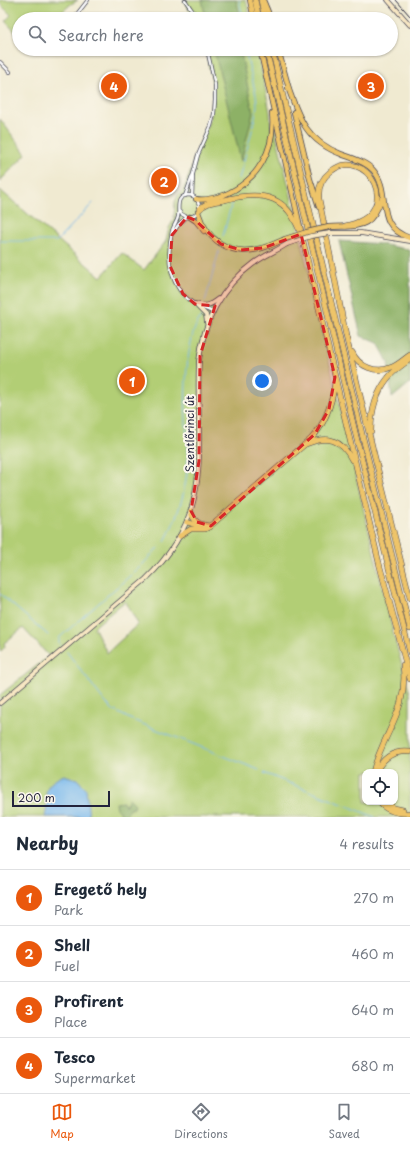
<!DOCTYPE html>
<html lang="en">
<head>
<meta charset="utf-8">
<style>
  :root { --surface:#fff; --page:#f6f6f7; --text:#1f2937; --muted:#747a83; --line:#e0e1e3; --accent:#ea580c }
  body { margin:0; font-family:"Playpen Sans",sans-serif; background:var(--page); color:var(--text) }
  .controls { position:absolute; right:12px; bottom:12px; display:grid; overflow:hidden; border-radius:8px; box-shadow:0 1px 3px #0004 }
  .controls button { width:36px; height:36px; display:grid; place-items:center; padding:0; border:0; border-bottom:1px solid var(--line); background:var(--surface); color:var(--text); font:20px sans-serif }
  .scale { position:absolute; left:12px; bottom:10px; width:98px; box-sizing:border-box; padding-left:4px; border:2px solid #22223b; border-top:0; font-size:11px; line-height:14px; white-space:nowrap; color:#22223b; -webkit-text-stroke:3px #fbf7ec; paint-order:stroke }
  .you { position:absolute; left:262px; top:381px; width:14px; height:14px; margin:-10px; border:3px solid #fff; border-radius:50%; background:#1a73e8; box-shadow:0 0 0 6px #1a73e833 }
  .badge { display:grid; place-items:center; width:26px; height:26px; border-radius:50%; background:var(--accent); color:#fff; font-size:13px; font-weight:700 }
  .pin { position:absolute; translate:-50% -50%; border:2px solid #fff; box-shadow:0 1px 4px #0006 }
  .list { margin:0; padding:0; list-style:none }
  h2 { display:flex; justify-content:space-between; align-items:center; height:52px; margin:0; padding:0 16px; font-size:17px }
  h2 small { font-size:13px; font-weight:400; color:var(--muted) }
  .list li { display:grid; grid-template-columns:26px 1fr auto; gap:12px; align-items:center; box-sizing:border-box; height:56px; padding:0 16px; border-top:1px solid var(--line) }
  .list b { display:block; font-size:15px; white-space:nowrap }
  .list p { margin:0; font-size:13px; white-space:nowrap; color:var(--muted) }
  .list em { font-size:13px; font-style:normal; color:var(--muted) }
  .icon { flex:none; width:22px; height:22px; fill:none; stroke:currentColor; stroke-width:2; stroke-linecap:round; stroke-linejoin:round }
  .map { position:relative; flex:none; width:410px; height:817px; overflow:hidden }
  .search { position:absolute; background:var(--surface); box-shadow:0 1px 3px #0004; left:12px; right:12px; top:12px; height:44px; display:flex; align-items:center; gap:10px; box-sizing:border-box; padding:0 14px; border-radius:22px; color:var(--muted); font-size:15px }
  .sheet { height:276px; background:var(--surface) }
  nav { display:flex; justify-content:space-around; align-items:center; box-sizing:border-box; height:56px; border-top:1px solid var(--line); background:var(--surface); font-size:11px; color:var(--muted) }
  nav a { display:grid; justify-items:center; gap:2px }
  nav .on { color:var(--accent) }
  .map>svg:first-child { display:block }
</style>
</head>
<body>
<div class="map">
<svg width="410" height="817" viewBox="0 0 410 817">
  <rect width="100%" height="100%" fill="#fbf7ec"/>
  <filter id="ink" filterUnits="userSpaceOnUse"><feTurbulence type="fractalNoise" baseFrequency=".025" numOctaves="2"/><feDisplacementMap in="SourceGraphic" scale="8" xChannelSelector="R" yChannelSelector="G"/><feConvolveMatrix kernelMatrix="1 2 1 2 8 2 1 2 1" color-interpolation-filters="sRGB"/></filter>
  <filter id="wash" filterUnits="userSpaceOnUse"><feTurbulence type="fractalNoise" baseFrequency=".012" numOctaves="4" result="noise"/><feDisplacementMap in="SourceGraphic" scale="16" xChannelSelector="R" yChannelSelector="G"/><feGaussianBlur stdDeviation="0.9" result="paint"/><feColorMatrix in="noise" values="0 0 0 0 0 0 0 0 0 0 0 0 0 0 0 0 0 1.4 0 .05"/><feComposite in="paint" operator="in"/></filter>
  <g filter="url(#wash)">
    <rect width="100%" height="100%" fill="#f0ead1"/>
    <g fill="#b2ce74" stroke="#6a7858" fill-rule="evenodd">
      <polygon points="0,0 78,0 71,4 54,19 19,19 19,36 5,21 11,15 0,4"/>
      <polygon points="183,0 246,0 251,19 195,19"/>
      <path d="M205,49H257L270,112L271,130H275L288,183L364,511L395,640L410,694V817H0V695L49,656L23,628L4,643L5,647L0,652V190L101,277L122,253L144,270L166,241L169,228L174,219L175,202L178,195L182,192L190,173L194,158L211,116L213,90L211,76ZM125,601L127,604L138,624L107,653L94,627ZM365,772H395V802H365Z"/>
      <polygon points="0,119 26,154 0,181"/>
    </g>
    <g fill="#8db166" stroke="#586a50">
      <polygon points="202,0 236,0 239,11 237,19 206,19"/>
      <polygon points="214,49 240,49 253,113 241,161"/>
      <polygon points="339,241 381,244 410,250 410,383 392,398 388,362 378,343 361,336"/>
      <polygon points="129,798 135,804 134,808 130,809 126,815 122,815 117,809 116,803 123,802 124,805 126,805"/>
    </g>
    <path fill="#78b8ec" stroke="#4d6d94" d="M64,775L77,779L86,789L89,817H45C51,795 36,788 64,775Z"/>
    <g fill="none" stroke-linecap="round" stroke-linejoin="round">
      <g stroke="#78b8ec" stroke-width="1">
        <polyline points="239,0 242,14 239,19"/>
        <polyline points="239,179 254,123 257,105 256,95 245,49"/>
        <polyline points="223,236 232,202"/>
        <polyline points="0,241 57,241 93,203"/>
        <polyline points="205,302 219,251"/>
        <path d="M165,541C179,514 186,492 188,460C189,448 187,436 186,424C185,397 185,369 191,342C193,333 195,325 201,317"/>
        <polyline points="0,594 48,635"/>
        <polyline points="61,645 59,643 59,638 140,567 159,547"/>
        <polyline points="67,652 105,702 113,710 130,719 259,770"/>
        <polyline points="264,773 375,817"/>
      </g>
    </g>
  </g>
  <g filter="url(#ink)">
    <g fill="none" stroke-linecap="round" stroke-linejoin="round">
      <g stroke="#414052" stroke-width="4">
        <g id="street">
          <polyline points="185,0 198,19"/>
          <polyline points="76,19 77,14 88,0"/>
          <polyline points="83,49 84,51"/>
          <polyline points="0,62 10,72"/>
          <polyline points="185,196 193,174 198,155 211,126 214,114 215,100 215,85 207,49"/>
          <polyline points="192,196 193,176"/>
          <path d="M179,211C187,223 204,214 198,202C197,198 193,195 189,195C174,196 180,209 178,217C177,222 173,226 172,231C166,257 169,287 193,303C199,307 206,309 213,312"/>
          <polyline points="172,234 179,224 187,217"/>
        </g>
      </g>
      <g stroke="#414052" stroke-width="5.5">
        <g id="secondary">
          <polyline points="388,0 410,25"/>
          <polyline points="330,233 361,233 410,241"/>
          <path d="M195,304C206,307 209,306 218,299"/>
          <polyline points="197,306 206,315 207,323"/>
          <path d="M0,703L146,579C217,511 195,447 199,361C203,323 221,287 253,264C263,256 276,251 287,244"/>
        </g>
      </g>
      <g stroke="#414052" stroke-width="6">
        <g id="primary">
          <polyline points="250,0 254,19"/>
          <polyline points="263,0 268,12 270,19"/>
          <polyline points="260,49 301,231"/>
          <polyline points="278,49 289,89"/>
          <path d="M288,87C299,119 307,141 341,154C351,158 365,161 373,170C393,192 372,226 410,238"/>
          <polyline points="294,112 310,179 319,207"/>
          <path d="M196,199C205,201 215,198 224,195C258,181 276,149 272,113"/>
          <path d="M198,212C206,239 229,256 258,249C268,247 276,243 285,239"/>
          <polyline points="190,217 196,221 204,231"/>
          <path d="M329,227C359,225 370,231 382,198"/>
        </g>
      </g>
      <g stroke="#414052" stroke-width="6">
        <g id="highway">
          <polyline points="255,0 259,19"/>
          <polyline points="261,0 265,19"/>
          <polyline points="266,49 356,436 410,653"/>
          <polyline points="272,49 362,434 410,629"/>
          <path d="M199,210C205,202 215,202 224,200C252,193 280,191 295,221C299,227 301,235 303,241L379,563L410,679"/>
          <path d="M345,226C408,214 365,142 330,172C321,179 318,189 319,199L346,336L373,450L410,598"/>
          <path d="M352,352C359,367 376,374 392,367C398,365 404,359 410,355"/>
          <path d="M371,431C371,412 376,393 388,378C394,370 403,365 410,359"/>
          <path d="M306,444C328,435 341,439 352,460"/>
          <path d="M191,511C193,522 200,525 210,526"/>
          <polyline points="187,522 199,526"/>
          <path d="M180,536L191,529H205L209,527L311,439C326,423 332,404 335,382"/>
          <path d="M373,772C383,732 409,711 403,665"/>
          <path d="M376,772C383,757 394,750 410,752"/>
          <path d="M379,802C387,812 398,814 410,813"/>
          <polyline points="384,802 394,808 403,810"/>
        </g>
      </g>
      <use href="#street" stroke="#fff" stroke-width="2.5"/>
      <use href="#secondary" stroke="#f8e7c3" stroke-width="4"/>
      <use href="#primary" stroke="#eec469" stroke-width="4.5"/>
      <use href="#highway" stroke="#eec469" stroke-width="5"/>
      <polyline stroke="#22223b" stroke-width="1" points="396,0 410,16"/>
      <g stroke="#414052" stroke-width="5.5" stroke-linecap="butt">
        <polyline id="secondary-bridge" points="287,244 311,236 330,233"/>
      </g>
      <g stroke="#414052" stroke-width="6" stroke-linecap="butt">
        <polyline id="primary-bridge" points="285,239 307,232 329,227"/>
      </g>
      <use href="#secondary-bridge" stroke="#f8e7c3" stroke-width="4"/>
      <use href="#primary-bridge" stroke="#eec469" stroke-width="4.5"/>
    </g>
  </g>
  <path fill="#d62828" fill-opacity="0.2" stroke="#d62828" stroke-width="3" stroke-dasharray="8 5" stroke-linejoin="round" d="M187,217L195,220L221,244L241,250L263,248L301,234L335,377L329,409L315,434L211,526L197,522L191,511L199,461L200,356L215,306L195,304L183,294L170,266L172,235Z"/>
  <g text-anchor="middle" dominant-baseline="central" stroke-width="4" stroke-linejoin="round" paint-order="stroke">
    <g font-size="11" fill="#22223b" stroke="#fbf7ec">
      <text transform="translate(189 434) rotate(-90)">Szentlőrinci út</text>
    </g>
  </g>
</svg>
<div class="controls">
<button><svg class="icon" aria-label="locate" viewBox="0 0 24 24"><circle cx="12" cy="12" r="6"/><path d="M12 2v4M12 18v4M2 12h4M18 12h4"/></svg></button>
</div>
<div class="scale">200 m</div>
<div class="you"></div>
<div class="pin badge" style="left:132px;top:381px">1</div>
<div class="pin badge" style="left:164px;top:181px">2</div>
<div class="pin badge" style="left:371px;top:86px">3</div>
<div class="pin badge" style="left:114px;top:86px">4</div>
<div class="search"><svg class="icon" aria-label="search" viewBox="0 0 24 24"><circle cx="10" cy="10" r="6"/><path d="M15 15l6 6"/></svg>Search here</div>
</div>
<section class="sheet">
<h2>Nearby<small>4 results</small></h2>
<ul class="list">
<li><span class="badge">1</span><div><b>Eregető hely</b><p>Park</p></div><em>270 m</em></li>
<li><span class="badge">2</span><div><b>Shell</b><p>Fuel</p></div><em>460 m</em></li>
<li><span class="badge">3</span><div><b>Profirent</b><p>Place</p></div><em>640 m</em></li>
<li><span class="badge">4</span><div><b>Tesco</b><p>Supermarket</p></div><em>680 m</em></li>
</ul>
</section>
<nav>
<a class="on"><svg class="icon" aria-label="map" viewBox="0 0 24 24"><path d="M3 6l6-2 6 2 6-2v14l-6 2-6-2-6 2zM9 4v14M15 6v14"/></svg>Map</a>
<a><svg class="icon" aria-label="directions" viewBox="0 0 24 24"><path d="M12 3l9 9-9 9-9-9zM9 14v-3h6M13 9l2 2-2 2"/></svg>Directions</a>
<a><svg class="icon" aria-label="saved" viewBox="0 0 24 24"><path d="M7 4h10v16l-5-4-5 4z"/></svg>Saved</a>
</nav>
</body>
</html>
